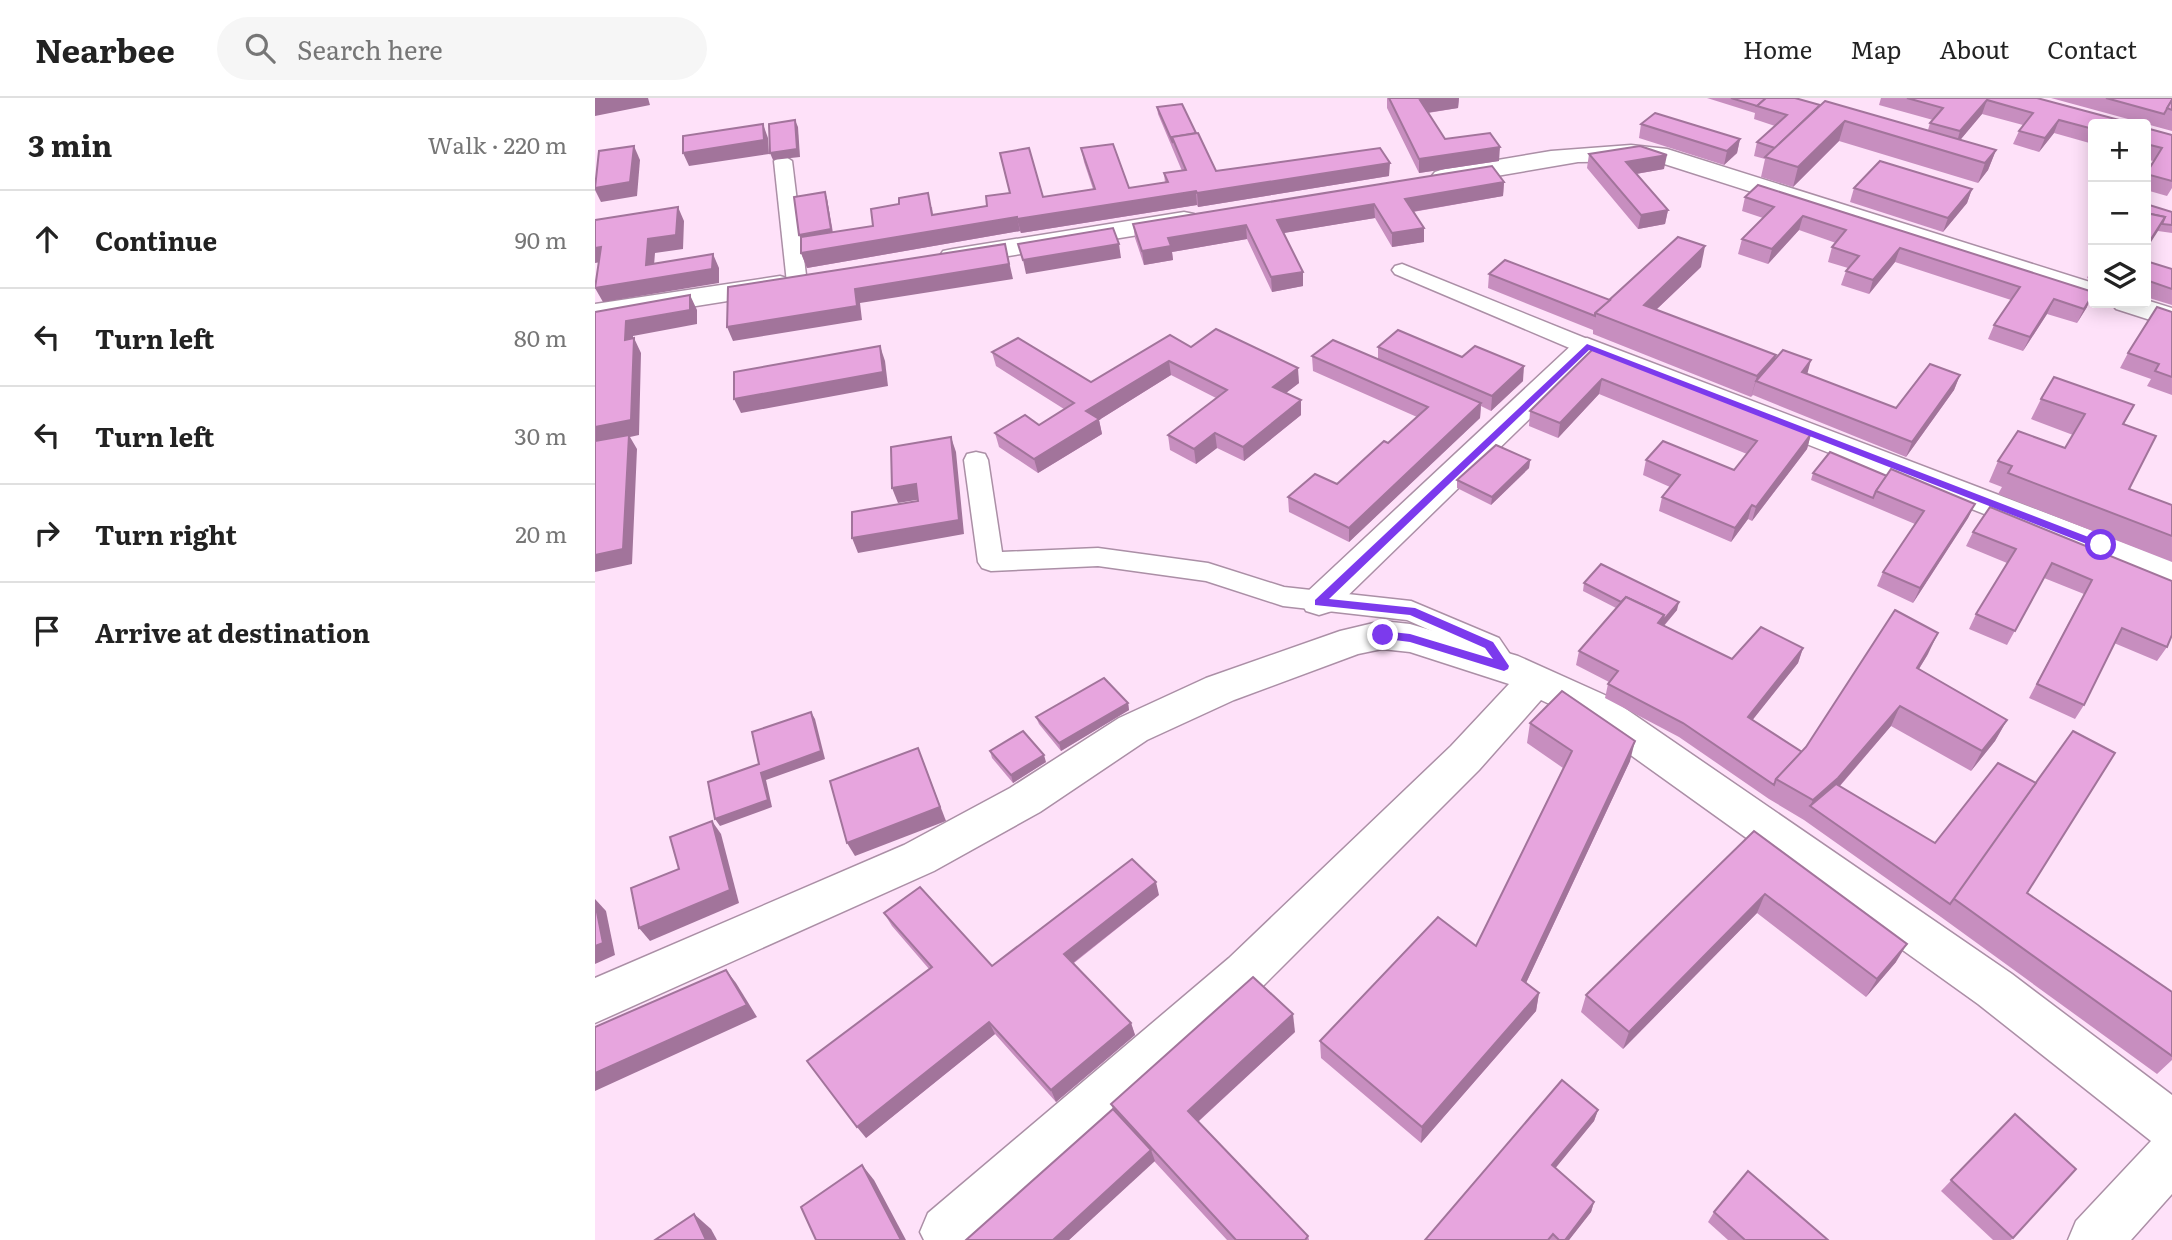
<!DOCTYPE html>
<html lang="en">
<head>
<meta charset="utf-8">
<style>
  :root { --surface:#fff; --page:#f6f6f6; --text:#222; --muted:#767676; --line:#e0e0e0 }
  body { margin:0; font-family:Literata,serif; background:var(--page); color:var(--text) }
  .controls { position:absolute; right:21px; top:21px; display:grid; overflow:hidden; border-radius:7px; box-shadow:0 4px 18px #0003 }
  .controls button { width:63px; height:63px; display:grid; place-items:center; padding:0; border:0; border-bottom:2px solid var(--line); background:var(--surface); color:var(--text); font:35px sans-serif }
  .stop { position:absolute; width:21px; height:21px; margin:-16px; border:5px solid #7c3aed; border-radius:50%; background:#fff }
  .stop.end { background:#7c3aed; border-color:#fff; box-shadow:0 2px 7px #0008 }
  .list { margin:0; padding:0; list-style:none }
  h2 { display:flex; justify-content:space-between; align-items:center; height:91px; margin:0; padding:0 28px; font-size:30px }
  h2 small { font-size:23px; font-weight:400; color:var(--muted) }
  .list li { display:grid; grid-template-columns:46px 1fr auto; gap:21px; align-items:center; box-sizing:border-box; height:98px; padding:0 28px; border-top:2px solid var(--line) }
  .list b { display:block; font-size:26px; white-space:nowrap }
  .list em { font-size:23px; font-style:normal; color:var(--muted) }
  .icon { flex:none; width:38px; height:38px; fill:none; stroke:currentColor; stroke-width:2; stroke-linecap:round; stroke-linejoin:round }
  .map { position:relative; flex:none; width:1577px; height:1142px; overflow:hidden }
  header { display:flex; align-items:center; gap:42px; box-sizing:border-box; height:98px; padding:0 35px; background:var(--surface); border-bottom:2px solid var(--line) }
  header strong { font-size:33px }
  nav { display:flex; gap:38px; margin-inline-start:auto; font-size:24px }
  .search { width:490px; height:63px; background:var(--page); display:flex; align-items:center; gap:18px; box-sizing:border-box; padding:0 24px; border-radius:38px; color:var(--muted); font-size:26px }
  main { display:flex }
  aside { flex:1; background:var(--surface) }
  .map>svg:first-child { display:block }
</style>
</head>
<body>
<header>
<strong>Nearbee</strong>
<div class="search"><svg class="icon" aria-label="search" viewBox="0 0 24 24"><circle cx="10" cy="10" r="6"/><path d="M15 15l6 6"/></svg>Search here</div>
<nav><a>Home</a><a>Map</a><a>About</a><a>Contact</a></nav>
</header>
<main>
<aside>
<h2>3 min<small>Walk · 220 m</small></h2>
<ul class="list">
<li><svg class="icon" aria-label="ahead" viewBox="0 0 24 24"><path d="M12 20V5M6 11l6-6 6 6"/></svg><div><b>Continue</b></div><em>90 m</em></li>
<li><svg class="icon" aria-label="left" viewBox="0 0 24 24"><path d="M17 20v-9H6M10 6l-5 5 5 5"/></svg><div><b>Turn left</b></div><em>80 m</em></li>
<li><svg class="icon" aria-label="left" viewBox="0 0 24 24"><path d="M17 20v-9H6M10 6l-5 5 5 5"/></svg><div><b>Turn left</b></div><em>30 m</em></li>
<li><svg class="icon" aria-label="right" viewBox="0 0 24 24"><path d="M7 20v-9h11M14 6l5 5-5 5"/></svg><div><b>Turn right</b></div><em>20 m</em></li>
<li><svg class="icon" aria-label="arrive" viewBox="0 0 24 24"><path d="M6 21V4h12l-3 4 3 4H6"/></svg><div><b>Arrive at destination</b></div></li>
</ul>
</aside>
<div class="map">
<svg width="1577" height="1142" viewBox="0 0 1577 1142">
  <rect width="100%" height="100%" fill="#fee1f9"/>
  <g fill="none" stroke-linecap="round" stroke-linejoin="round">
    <g stroke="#ab8fa6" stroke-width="3">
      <g id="service">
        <polygon points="188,57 197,63 212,185 209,189 195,189 192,185 179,63"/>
        <polygon points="807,166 1000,244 1003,249 1000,254 984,254 800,176 797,172 800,168"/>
        <polygon points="381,354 390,356 393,362 407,454 503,450 613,465 689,489 816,503 904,540 923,568 919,575 909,579 899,575 884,554 812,522 688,508 611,483 503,468 396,473 387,470 383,464 369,362 372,356"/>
      </g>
    </g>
    <g stroke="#ab8fa6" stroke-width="3">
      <g id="minor">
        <polygon points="1036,47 1072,51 1498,185 1498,203 1060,63 983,64 849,87 840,84 836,79 840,74 849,71 956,53"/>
        <polygon points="589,114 599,116 602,122 599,128 358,167 348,165 344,159 348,153 358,151"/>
        <polygon points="185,178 195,181 199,187 195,193 0,224 0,206"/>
        <polygon points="1551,202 1577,210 1577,229 1521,211 1516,205 1551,205"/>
        <polygon points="992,240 1577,463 1577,490 996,261 737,513 724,517 711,513 706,504 711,495 981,243"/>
        <polygon points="787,523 815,526 923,558 1012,598 1417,876 1577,997 1577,1096 1536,1142 1473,1142 1481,1123 1556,1043 1383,906 984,620 946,602 884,672 666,890 383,1142 329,1142 325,1134 333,1115 634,860 856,648 914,586 815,554 787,551 763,556 639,602 552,642 445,714 339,773 0,925 0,880 309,747 415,690 524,620 611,580 745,533"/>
      </g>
    </g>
    <use href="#service" fill="#fff" fill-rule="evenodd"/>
    <use href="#minor" fill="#fff" fill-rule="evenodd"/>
  </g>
  <g fill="#c78ebf">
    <polygon points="792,0 864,0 863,10 833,15 850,41 904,63 824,75 792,10"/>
    <polygon points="1112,0 1200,0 1225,7 1333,32 1335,25 1338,22 1284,7 1286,0 1442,0 1498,26 1498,46 1459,35 1444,54 1418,46 1424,33 1428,27 1387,16 1365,42 1401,52 1393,72 1383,85 1244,43 1198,89 1166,79 1170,61 1159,58 1162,44 1180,28 1159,21 1160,15"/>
    <polygon points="1456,0 1577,0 1577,33"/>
    <polygon points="562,9 601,35 621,73 794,78 603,109 602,107 426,135 425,133 212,170 206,155 230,94 232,101 238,134 278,128 304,106 337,109 338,117 498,91 489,64 486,50 534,90 570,85 569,75 587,73 563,16"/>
    <polygon points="1046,26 1145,41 1142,55 1129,67 1044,40"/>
    <polygon points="1551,30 1577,37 1577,90 1572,98 1551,92 1551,74 1558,63 1551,61"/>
    <polygon points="994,56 1069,71 1041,76 1073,112 1070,126 1043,131 992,70"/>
    <polygon points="909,84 908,98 818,114 829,144 797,149 780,120 688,135 708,174 708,188 677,194 652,141 577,154 578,162 549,167 540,140 538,126"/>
    <polygon points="1259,90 1377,91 1372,105 1348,134 1255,104"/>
    <polygon points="1150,99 1492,209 1482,225 1452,216 1428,253 1393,241 1399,227 1416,202 1300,164 1274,196 1246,187 1251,173 1253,170 1233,164 1237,149 1241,145 1204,132 1173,166 1143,156 1147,141 1168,120 1147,113"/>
    <polygon points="1551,106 1577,114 1577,135 1563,133"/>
    <polygon points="1551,163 1577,171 1577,207 1551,199"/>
    <polygon points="1498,166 1498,182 1492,180"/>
    <polygon points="1106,169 1061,212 1181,257 1179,263 1301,310 1365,277 1359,292 1311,359 1158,297 1156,299 998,236 998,232 893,190 894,176 1015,202"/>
    <polygon points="1577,214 1577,297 1552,288 1556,281 1525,270 1533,255"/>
    <polygon points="596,249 704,285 691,295 706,302 706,317 649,363 622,350 601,366 575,352 573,337 621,300 576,277 504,322 507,336 443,375 404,349 400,335 444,327 469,311 401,268 397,254 496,284"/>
    <polygon points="783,249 867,259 928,283 896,313 886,308 885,320 754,444 694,414 693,399 742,386 793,345 822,319 718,273 717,258 783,261"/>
    <polygon points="998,251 1216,336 1212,351 1157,423 1153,421 1136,444 1064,413 1067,399 1075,389 1048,377 1051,362 1139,372 1152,356 1004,296 963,340 934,328 935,313"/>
    <polygon points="1446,301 1539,307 1529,326 1534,391 1577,407 1577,464 1403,396 1407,389 1394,384 1403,363 1470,350 1478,337 1436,321"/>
    <polygon points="935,362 934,370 896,407 862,390 862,382"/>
    <polygon points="1218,375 1292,378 1380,406 1373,420 1318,505 1282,488 1288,474 1320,426 1216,382"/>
    <polygon points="1378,434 1577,483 1572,549 1562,563 1519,545 1489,607 1480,621 1434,600 1489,496 1449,480 1412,547 1374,531 1381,516 1412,465 1371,448"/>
    <polygon points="989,485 1082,512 1069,528 1137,561 1208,550 1203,565 1157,622 1207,654 1333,556 1324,571 1412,622 1400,643 1376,673 1296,628 1245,688 1340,745 1432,795 1577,894 1577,962 1562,976 1346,819 1209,722 1174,701 1084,639 1010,600 1013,586 1014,584 981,567 984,553 1021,510 988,493"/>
    <polygon points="533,605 534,612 466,653 444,626 441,619"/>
    <polygon points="935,625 1035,663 931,885 944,895 941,913 826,1045 726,960 725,943 881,848 968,670 932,645"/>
    <polygon points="395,653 451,664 418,685 397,660"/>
    <polygon points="1159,733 1301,864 1271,899 1162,815 1028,951 986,914 991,897"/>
    <polygon points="564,797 479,865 536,925 540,937 461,1004 400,936 271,1040 334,871 297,828 289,815 397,868"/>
    <polygon points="700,934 603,1024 713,1138 714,1142 632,1142 559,1063 474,1142 518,1011 516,1006"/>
    <polygon points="1003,1012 999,1023 960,1070 999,1104 996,1114 974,1142 830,1142"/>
    <polygon points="1420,1016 1481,1071 1416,1142 1398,1142 1346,1093"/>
    <polygon points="1119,1114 1233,1142 1133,1142 1113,1124"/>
  </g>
  <g fill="#a2749b">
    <polygon points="0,0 53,0 55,7 0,18"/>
    <polygon points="841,0 864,0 863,10 824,16 825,2"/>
    <polygon points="1392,2 1387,16 1361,47 1365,33"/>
    <polygon points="200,22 203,29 205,59 178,62 175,55"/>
    <polygon points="1464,22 1459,35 1444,54 1450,40"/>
    <polygon points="1250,23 1244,43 1198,89 1203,69"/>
    <polygon points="168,26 173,40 174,56 94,68 88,55"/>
    <polygon points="1145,41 1142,55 1129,67 1132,53"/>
    <polygon points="39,48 45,62 42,98 6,104 0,92 0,90"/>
    <polygon points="905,49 904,63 824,75 824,61"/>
    <polygon points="1401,52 1393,72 1383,85 1390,65"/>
    <polygon points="1072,57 1069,71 1029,78 1031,64"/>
    <polygon points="795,65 794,78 603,109 602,95"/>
    <polygon points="909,84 908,98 810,115 810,101"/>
    <polygon points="1377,91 1372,105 1348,134 1353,120"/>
    <polygon points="601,93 602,107 426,135 422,121"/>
    <polygon points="230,94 232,101 238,138 207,144 204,137"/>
    <polygon points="779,106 780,120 683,136 682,122"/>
    <polygon points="83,109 89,123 88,151 60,155 58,180 118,156 124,170 124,185 8,204 0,190 51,167 53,141"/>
    <polygon points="1073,112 1070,126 1043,131 1046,117"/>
    <polygon points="1208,118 1204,132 1173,166 1177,151"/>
    <polygon points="422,119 425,133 212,170 206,155"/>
    <polygon points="1570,119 1563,133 1551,152 1551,149"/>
    <polygon points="651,127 652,141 577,154 578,162 549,167 547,153 573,140"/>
    <polygon points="829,130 829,144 797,149 797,135"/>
    <polygon points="410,146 418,181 265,205 267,222 138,243 132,229"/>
    <polygon points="524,146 526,160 431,176 428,162"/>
    <polygon points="1110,148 1106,169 1045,227 1049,207"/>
    <polygon points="6,149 13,163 0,165 0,150"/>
    <polygon points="1305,150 1300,164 1274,196 1278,182"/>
    <polygon points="708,174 708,188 677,194 676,179"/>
    <polygon points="1498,196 1492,209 1482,225 1489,211"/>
    <polygon points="95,197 102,212 102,226 38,238 38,256 30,242 31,223"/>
    <polygon points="1459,201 1452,216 1428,253 1435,239"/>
    <polygon points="39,240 46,255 44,337 35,339 42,351 37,466 0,474 0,329"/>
    <polygon points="285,248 290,263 293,288 146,315 139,301"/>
    <polygon points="1181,257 1175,278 1161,283 1156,299 1162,278"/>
    <polygon points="1216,262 1212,277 1207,274"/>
    <polygon points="574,263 576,277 504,322 507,336 443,375 439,361 491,313"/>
    <polygon points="929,268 928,283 896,313 897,298"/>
    <polygon points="703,270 704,285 679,304 678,289"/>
    <polygon points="1365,277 1359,292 1311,359 1317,344"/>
    <polygon points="1007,281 1004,296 963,340 965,325"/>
    <polygon points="706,302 706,317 649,363 648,349"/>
    <polygon points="886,305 885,320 754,444 754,430"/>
    <polygon points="620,335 622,350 601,366 599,351"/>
    <polygon points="1216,336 1212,351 1157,423 1161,409"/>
    <polygon points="356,339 361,354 369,436 263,455 257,440 364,422"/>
    <polygon points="935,362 934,370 896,407 897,399"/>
    <polygon points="321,386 327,401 303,405 297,390"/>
    <polygon points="1380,406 1373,420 1318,505 1325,490"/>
    <polygon points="1157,407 1153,421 1136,444 1140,430"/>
    <polygon points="1084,504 1082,512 1065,532 1063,525 1069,517"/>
    <polygon points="1343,535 1333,556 1312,590 1322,570"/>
    <polygon points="1208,550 1203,565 1148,634 1153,619"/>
    <polygon points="533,605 534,612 466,653 464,645"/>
    <polygon points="1305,608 1296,628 1235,699 1215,708 1218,702"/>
    <polygon points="216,614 220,621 230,661 171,682 177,709 125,728 120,721 166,675"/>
    <polygon points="1412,622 1400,643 1376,673 1387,653"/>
    <polygon points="1040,643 1035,663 924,900 927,882"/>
    <polygon points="323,650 351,723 260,758 252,745"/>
    <polygon points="449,657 451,664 418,685 416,677"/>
    <polygon points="117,723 126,736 144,805 55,843 44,830"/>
    <polygon points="561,784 564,797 474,868 469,856"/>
    <polygon points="1170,796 1162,815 1028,951 1034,934"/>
    <polygon points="0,801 11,813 20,857 0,866"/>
    <polygon points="1312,846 1301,864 1271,899 1282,881"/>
    <polygon points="131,872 141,885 162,919 0,993 0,975"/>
    <polygon points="944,895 941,913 826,1045 827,1029"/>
    <polygon points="698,916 700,934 597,1029 593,1013"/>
    <polygon points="394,924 400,936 271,1040 262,1029"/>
    <polygon points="536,925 540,937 461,1004 456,992"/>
    <polygon points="1003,1012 999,1023 954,1078 957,1067"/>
    <polygon points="556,1052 560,1063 474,1142 458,1142"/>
    <polygon points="267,1067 279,1082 311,1142 306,1142"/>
    <polygon points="999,1104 996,1114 974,1142 970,1142"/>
    <polygon points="99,1116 116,1131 122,1142 111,1142"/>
  </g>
  <g fill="#e7a5de" stroke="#a2749b" stroke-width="2">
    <polygon points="794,0 841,0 825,2 850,41 895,35 905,49 824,61"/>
    <polygon points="1136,0 1171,0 1162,8"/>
    <polygon points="1171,0 1200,0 1225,7 1180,50 1162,44 1192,17 1162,8"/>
    <polygon points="1312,0 1442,0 1539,26 1498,26 1498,31 1464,22 1450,40 1424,33 1438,15 1392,2 1365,33 1335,25 1348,10"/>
    <polygon points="1511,0 1577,0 1577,2 1569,16"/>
    <polygon points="1577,2 1577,12 1572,10"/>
    <polygon points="1230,3 1401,52 1390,65 1250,23 1203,69 1170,59"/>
    <polygon points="587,6 601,35 577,39 578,45 562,9"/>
    <polygon points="1060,15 1145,41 1132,53 1046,26"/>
    <polygon points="200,22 202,51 175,55 174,26"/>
    <polygon points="168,26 169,42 88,55 88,38"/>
    <polygon points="1551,30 1577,37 1577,83 1551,76 1567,50 1551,46"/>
    <polygon points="603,35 621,73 785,50 795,65 602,95 601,93 422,121 422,119 206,155 206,139 278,128 276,111 304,106 304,100 333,95 337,117 392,108 391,98 415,95 405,55 434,50 448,99 500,91 486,50 518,46 534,90 573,84 569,75 591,72 577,39"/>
    <polygon points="39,48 35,84 0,90 4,53"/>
    <polygon points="1045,48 1072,57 1031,64 1073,112 1046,117 994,56"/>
    <polygon points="1285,63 1377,91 1353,120 1259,90"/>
    <polygon points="897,68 909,84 810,101 829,130 797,135 779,106 682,122 708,174 676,179 651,127 573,140 576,148 547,153 538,126"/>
    <polygon points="1163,87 1498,194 1498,196 1489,211 1459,201 1435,239 1399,227 1425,189 1305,150 1278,182 1251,173 1264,158 1237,149 1251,132 1208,118 1177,151 1147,141 1179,109 1150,99"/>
    <polygon points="230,94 236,131 204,137 199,99"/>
    <polygon points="1551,106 1577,114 1577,127 1567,126 1570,119 1551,115"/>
    <polygon points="83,109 81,137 53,141 51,167 118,156 117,171 0,190 6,149 0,150 0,122"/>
    <polygon points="1551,115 1570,119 1551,149"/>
    <polygon points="518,130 524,146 428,162 423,146"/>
    <polygon points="1083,139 1110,148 1049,207 1181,257 1162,278 1000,215"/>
    <polygon points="410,146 414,166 260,191 262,208 132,229 133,189"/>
    <polygon points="910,162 1015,202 1000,215 1000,218 894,176"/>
    <polygon points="1551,163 1577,171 1577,191 1551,182"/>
    <polygon points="95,197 95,212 31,223 30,242 39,240 36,322 0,329 0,214"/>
    <polygon points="1562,209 1577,214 1577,279 1560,273 1564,266 1533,255"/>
    <polygon points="621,231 703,270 678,289 706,302 648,349 620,335 599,351 573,337 632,292 574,263 491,313 504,321 439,361 400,335 430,317 444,327 479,305 397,254 423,240 496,284 575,237 596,249"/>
    <polygon points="803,232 867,259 880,248 929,268 897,298 783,249"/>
    <polygon points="738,242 886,305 754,430 693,399 720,376 742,386 789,343 793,345 833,309 717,258"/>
    <polygon points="285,248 288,274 139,301 139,274"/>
    <polygon points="998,251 1216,336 1161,409 1157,407 1140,430 1067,399 1085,377 1051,362 1068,343 1139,372 1162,343 1007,281 965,325 935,313"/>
    <polygon points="1188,252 1216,262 1207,274 1301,310 1335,266 1365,277 1317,344 1161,283"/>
    <polygon points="1459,279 1539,307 1528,326 1561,338 1534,391 1577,407 1577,438 1413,375 1417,368 1403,363 1423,333 1470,350 1490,316 1446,301"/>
    <polygon points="34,337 28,451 0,457 0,343"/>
    <polygon points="356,339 364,422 257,440 257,414 323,403 321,386 297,390 296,349"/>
    <polygon points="901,347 935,362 897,399 862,382"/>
    <polygon points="1235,354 1292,378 1281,393 1278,400 1218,375"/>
    <polygon points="1296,371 1380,406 1325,490 1288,474 1329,413 1281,393"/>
    <polygon points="1395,409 1577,483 1577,537 1572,549 1527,530 1489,607 1442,586 1497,482 1457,465 1420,533 1381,516 1421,451 1378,434"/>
    <polygon points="1006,466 1084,504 1067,524 1069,517 1031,499 1026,504 989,485"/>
    <polygon points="1031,499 1069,517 1063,525 1137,561 1166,529 1208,550 1153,619 1207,654 1181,681 1179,687 1088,625 1013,586 1023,573 984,553"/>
    <polygon points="1300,512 1343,535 1322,570 1412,622 1387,653 1305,608 1243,680 1218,702 1181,681 1211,649"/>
    <polygon points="509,580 533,605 464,645 441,619"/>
    <polygon points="967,593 1040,643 927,882 944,895 827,1029 725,943 843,819 881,848 977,653 935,625"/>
    <polygon points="216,614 226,653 166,675 173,702 120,721 113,684 164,666 157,634"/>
    <polygon points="428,633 449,657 416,677 395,653"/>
    <polygon points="1478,633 1520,655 1432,795 1577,894 1577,958 1358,800"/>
    <polygon points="323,650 345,709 252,745 235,683"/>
    <polygon points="1403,665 1441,685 1355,806 1215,708 1241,686 1340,745"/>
    <polygon points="117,723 135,792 44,830 36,790 84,771 75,739"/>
    <polygon points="1159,733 1312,846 1282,881 1170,796 1034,934 991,897"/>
    <polygon points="537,761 561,784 469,856 536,925 456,992 394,924 262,1029 212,963 337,869 289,815 325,789 397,868"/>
    <polygon points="0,804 8,845 0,848"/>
    <polygon points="131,872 152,907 0,975 0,929"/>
    <polygon points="658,879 698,916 593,1013 713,1138 710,1142 641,1142 516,1006"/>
    <polygon points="967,982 1003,1012 957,1067 999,1104 970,1142 964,1142 958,1136 953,1142 830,1142"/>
    <polygon points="518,1011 556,1052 458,1142 371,1142"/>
    <polygon points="1420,1016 1481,1071 1418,1140 1356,1082"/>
    <polygon points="267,1067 306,1142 221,1142 206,1109"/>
    <polygon points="1153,1073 1233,1142 1150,1142 1119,1114"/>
    <polygon points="99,1116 111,1142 60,1142"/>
  </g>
  <polygon fill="#7c3aed" points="992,246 1509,445 1511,447 1502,450 994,252 734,501 820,510 898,544 914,568 913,571 909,573 815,544 784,540 784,534 788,533 815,536 898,561 890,550 815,517 720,507 720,502"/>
</svg>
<div class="controls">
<button>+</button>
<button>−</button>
<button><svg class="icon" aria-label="layers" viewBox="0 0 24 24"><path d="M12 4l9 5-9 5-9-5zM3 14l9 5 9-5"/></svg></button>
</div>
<div class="stop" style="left:1506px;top:447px"></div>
<div class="stop end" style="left:788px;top:537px"></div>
</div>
</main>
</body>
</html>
